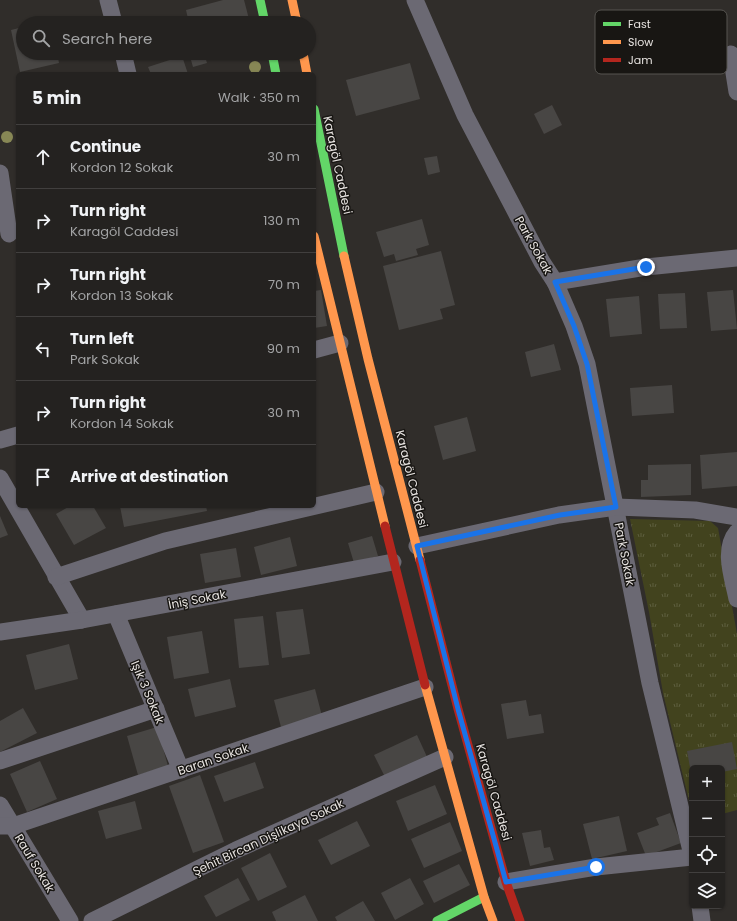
<!DOCTYPE html>
<html lang="en">
<head>
<meta charset="utf-8">
<style>
  :root { --surface:#242220; --page:#2c2a29; --text:#f1f3f6; --muted:#a3a4a5; --line:#413f3e }
  body { margin:0; font-family:Poppins,sans-serif; background:var(--page); color:var(--text) }
  .controls { position:absolute; right:12px; bottom:12px; display:grid; overflow:hidden; border-radius:6px; box-shadow:0 1px 3px #0004 }
  .controls button { width:36px; height:36px; display:grid; place-items:center; padding:0; border:0; border-bottom:1px solid var(--line); background:var(--surface); color:var(--text); font:20px sans-serif }
  .stop { position:absolute; width:12px; height:12px; margin:-9px; border:3px solid #1a73e8; border-radius:50%; background:#fff }
  .stop.end { background:#1a73e8; border-color:#fff; box-shadow:0 1px 4px #0008 }
  .list { margin:0; padding:0; list-style:none }
  h2 { display:flex; justify-content:space-between; align-items:center; height:52px; margin:0; padding:0 16px; font-size:17px }
  h2 small { font-size:13px; font-weight:400; color:var(--muted) }
  .list li { display:grid; grid-template-columns:26px 1fr auto; gap:12px; align-items:center; box-sizing:border-box; height:64px; padding:0 16px; border-top:1px solid var(--line) }
  .list b { display:block; font-size:15px; white-space:nowrap }
  .list p { margin:0; font-size:13px; white-space:nowrap; color:var(--muted) }
  .list em { font-size:13px; font-style:normal; color:var(--muted) }
  .icon { flex:none; width:22px; height:22px; fill:none; stroke:currentColor; stroke-width:2; stroke-linecap:round; stroke-linejoin:round }
  .map { position:relative; flex:none; width:737px; height:921px; overflow:hidden }
  .search { position:absolute; background:var(--surface); box-shadow:0 1px 3px #0004; left:16px; top:16px; width:300px; height:44px; display:flex; align-items:center; gap:10px; box-sizing:border-box; padding:0 14px; border-radius:22px; color:var(--muted); font-size:15px }
  .panel { position:absolute; background:var(--surface); box-shadow:0 1px 3px #0004; left:16px; top:72px; width:300px; height:436px; border-radius:6px }
  .map>svg:first-child { display:block }
</style>
</head>
<body>
<div class="map">
<svg width="737" height="921" viewBox="0 0 737 921">
  <defs>
    <pattern id="grass-tufts" width="24" height="20" patternUnits="userSpaceOnUse"><rect width="24" height="20" fill="#42431e"/><path d="M3 7l-1-3M5 7V3M7 7l1-3M15 17l-1-3M17 17v-4M19 17l1-3" fill="none" stroke="#5d5e3e"/></pattern>
  </defs>
  <rect width="100%" height="100%" fill="#302d2a"/>
  <polygon fill="url(#grass-tufts)" points="630,519 710,521 718,528 737,634 737,810 722,814 722,768 692,768 692,813 663,693 649,612"/>
  <g fill="#484644">
    <polygon points="223,0 244,0 250,23 189,23 186,10"/>
    <polygon points="23,27 23,53 57,53 59,63 20,72 11,30"/>
    <polygon points="189,53 204,53 207,63 193,67"/>
    <polygon points="182,56 188,74 151,74 148,67"/>
    <polygon points="410,63 420,99 356,116 346,80"/>
    <polygon points="552,105 562,125 544,134 534,114"/>
    <polygon points="437,156 440,172 428,175 424,158"/>
    <polygon points="422,219 429,245 416,249 418,255 396,261 394,254 384,257 376,232"/>
    <polygon points="441,251 455,305 440,309 443,319 399,330 383,266"/>
    <polygon points="321,290 327,326 314,328 314,291"/>
    <polygon points="733,290 737,329 711,331 707,292"/>
    <polygon points="685,293 687,328 660,329 658,294"/>
    <polygon points="639,296 642,334 610,337 606,299"/>
    <polygon points="554,344 561,370 531,377 525,352"/>
    <polygon points="672,385 674,413 632,416 630,388"/>
    <polygon points="467,417 476,451 443,460 434,426"/>
    <polygon points="737,452 737,486 702,489 700,455"/>
    <polygon points="691,464 691,495 641,497 641,480 648,480 648,465"/>
    <polygon points="70,506 93,506 106,528 74,545 56,514"/>
    <polygon points="120,506 206,506 207,511 124,527"/>
    <polygon points="0,516 8,535 0,538"/>
    <polygon points="372,536 378,556 354,563 348,543"/>
    <polygon points="290,537 297,566 261,575 254,547"/>
    <polygon points="236,548 241,577 205,583 200,554"/>
    <polygon points="303,609 310,654 282,658 276,612"/>
    <polygon points="263,616 269,665 239,668 234,619"/>
    <polygon points="202,631 209,673 174,679 167,637"/>
    <polygon points="69,644 78,679 35,690 26,655"/>
    <polygon points="230,679 236,707 195,717 188,689"/>
    <polygon points="315,689 322,716 281,727 274,700"/>
    <polygon points="526,700 529,716 541,714 544,733 507,739 501,704"/>
    <polygon points="23,708 37,733 0,752 0,721"/>
    <polygon points="157,727 168,766 138,775 127,736"/>
    <polygon points="417,735 428,759 386,779 374,755"/>
    <polygon points="732,742 737,769 722,772 722,768 692,768 691,773 687,751"/>
    <polygon points="40,761 57,799 27,812 10,774"/>
    <polygon points="255,762 264,788 224,802 214,776"/>
    <polygon points="200,775 224,842 193,853 169,786"/>
    <polygon points="435,785 447,814 408,831 396,801"/>
    <polygon points="135,801 142,829 106,839 98,811"/>
    <polygon points="670,813 681,843 646,856 637,833 659,825 656,818"/>
    <polygon points="619,816 627,851 592,859 583,824"/>
    <polygon points="357,821 370,846 331,865 318,840"/>
    <polygon points="450,822 462,851 424,868 411,839"/>
    <polygon points="541,830 544,848 550,847 554,860 530,866 522,833"/>
    <polygon points="270,853 287,887 258,901 241,868"/>
    <polygon points="459,864 470,885 434,903 423,881"/>
    <polygon points="238,878 250,900 216,917 204,896"/>
    <polygon points="410,878 424,904 395,920 381,893"/>
    <polygon points="305,895 318,921 276,921 272,912"/>
    <polygon points="363,901 375,921 337,921 335,917"/>
  </g>
  <g fill="none" stroke-linecap="round" stroke-linejoin="round">
    <g stroke="#6b6973" stroke-width="17">
      <polyline points="108,0 114,23"/>
      <polyline points="415,0 465,115 542,262 555,282 574,326 587,364 650,683 692,855"/>
      <polyline points="123,53 128,74"/>
      <polyline points="731,54 737,92"/>
      <polyline points="0,173 9,234"/>
      <polyline points="555,282 646,267 737,258"/>
      <polyline points="314,350 340,343"/>
      <polyline points="0,440 18,435"/>
      <polyline points="0,478 82,620"/>
      <path d="M737,532C722,550 733,578 737,599"/>
      <polyline points="417,546 559,515 616,507 695,510 737,517"/>
      <polyline points="56,577 165,541 376,492"/>
      <polyline points="116,614 181,770"/>
      <polyline points="0,632 82,620 393,562"/>
      <polyline points="0,761 156,709"/>
      <polyline points="0,805 70,921"/>
      <polyline points="0,826 13,826 425,687"/>
      <polyline points="506,882 596,867 692,857"/>
      <polyline points="700,906 702,921"/>
      <polyline points="92,921 236,850 445,757"/>
    </g>
    <g stroke="#63d668" stroke-width="9">
      <polyline points="260,0 265,23"/>
      <polyline points="272,53 276,74"/>
      <polyline points="314,109 344,256"/>
      <polyline points="437,921 484,897"/>
    </g>
    <g stroke="#ff974d" stroke-width="9">
      <polyline points="292,0 297,23"/>
      <polyline points="303,53 307,74"/>
      <polyline points="314,236 385,526"/>
      <polyline points="344,256 368,359 420,560"/>
      <polyline points="425,685 484,897 493,921"/>
    </g>
    <g stroke="#b3261e" stroke-width="9">
      <polyline points="385,526 425,685"/>
      <polyline points="420,560 458,709 506,882 520,921"/>
    </g>
  </g>
  <g fill="#878755">
    <circle cx="255" cy="67" r="6"/>
    <circle cx="7" cy="137" r="6"/>
  </g>
  <g fill="none" stroke-linecap="round" stroke-linejoin="round">
    <polyline stroke="#1a73e8" stroke-width="5" points="596,867 506,882 458,709 417,546 560,515 616,507 587,364 574,326 555,282 646,267"/>
  </g>
  <g text-anchor="middle" dominant-baseline="central" stroke-width="3" stroke-linejoin="round" paint-order="stroke">
    <g font-size="12" fill="#e7e3e0" stroke="#181613">
      <text transform="translate(338 165) rotate(78)">Karagöl Caddesi</text>
      <text transform="translate(534 245) rotate(61)">Park Sokak</text>
      <text transform="translate(412 479) rotate(76)">Karagöl Caddesi</text>
      <text transform="translate(625 554) rotate(79)">Park Sokak</text>
      <text transform="translate(197 599) rotate(-11)">İniş Sokak</text>
      <text transform="translate(148 692) rotate(67)">Işık 3 Sokak</text>
      <text transform="translate(213 759) rotate(-19)">Baran Sokak</text>
      <text transform="translate(494 792) rotate(74)">Karagöl Caddesi</text>
      <text transform="translate(268 837) rotate(-25)">Şehit Bircan Dişlikaya Sokak</text>
      <text transform="translate(35 863) rotate(59)">Rauf Sokak</text>
    </g>
  </g>
  <rect x="595" y="10" width="132" height="64" rx="6" fill="#181613" stroke="#565450" stroke-width="1"/>
  <rect x="603" y="22" width="18" height="4" fill="#63d668"/>
  <rect x="603" y="40" width="18" height="4" fill="#ff974d"/>
  <rect x="603" y="58" width="18" height="4" fill="#b3261e"/>
  <g font-size="11" fill="#e7e3e0">
    <text x="628" y="28">Fast</text>
    <text x="628" y="46">Slow</text>
    <text x="628" y="64">Jam</text>
  </g>
</svg>
<div class="controls">
<button>+</button>
<button>−</button>
<button><svg class="icon" aria-label="locate" viewBox="0 0 24 24"><circle cx="12" cy="12" r="6"/><path d="M12 2v4M12 18v4M2 12h4M18 12h4"/></svg></button>
<button><svg class="icon" aria-label="layers" viewBox="0 0 24 24"><path d="M12 4l9 5-9 5-9-5zM3 14l9 5 9-5"/></svg></button>
</div>
<div class="stop" style="left:596px;top:867px"></div>
<div class="stop end" style="left:646px;top:267px"></div>
<div class="search"><svg class="icon" aria-label="search" viewBox="0 0 24 24"><circle cx="10" cy="10" r="6"/><path d="M15 15l6 6"/></svg>Search here</div>
<section class="panel">
<h2>5 min<small>Walk · 350 m</small></h2>
<ul class="list">
<li><svg class="icon" aria-label="ahead" viewBox="0 0 24 24"><path d="M12 20V5M6 11l6-6 6 6"/></svg><div><b>Continue</b><p>Kordon 12 Sokak</p></div><em>30 m</em></li>
<li><svg class="icon" aria-label="right" viewBox="0 0 24 24"><path d="M7 20v-9h11M14 6l5 5-5 5"/></svg><div><b>Turn right</b><p>Karagöl Caddesi</p></div><em>130 m</em></li>
<li><svg class="icon" aria-label="right" viewBox="0 0 24 24"><path d="M7 20v-9h11M14 6l5 5-5 5"/></svg><div><b>Turn right</b><p>Kordon 13 Sokak</p></div><em>70 m</em></li>
<li><svg class="icon" aria-label="left" viewBox="0 0 24 24"><path d="M17 20v-9H6M10 6l-5 5 5 5"/></svg><div><b>Turn left</b><p>Park Sokak</p></div><em>90 m</em></li>
<li><svg class="icon" aria-label="right" viewBox="0 0 24 24"><path d="M7 20v-9h11M14 6l5 5-5 5"/></svg><div><b>Turn right</b><p>Kordon 14 Sokak</p></div><em>30 m</em></li>
<li><svg class="icon" aria-label="arrive" viewBox="0 0 24 24"><path d="M6 21V4h12l-3 4 3 4H6"/></svg><div><b>Arrive at destination</b></div></li>
</ul>
</section>
</div>
</body>
</html>
